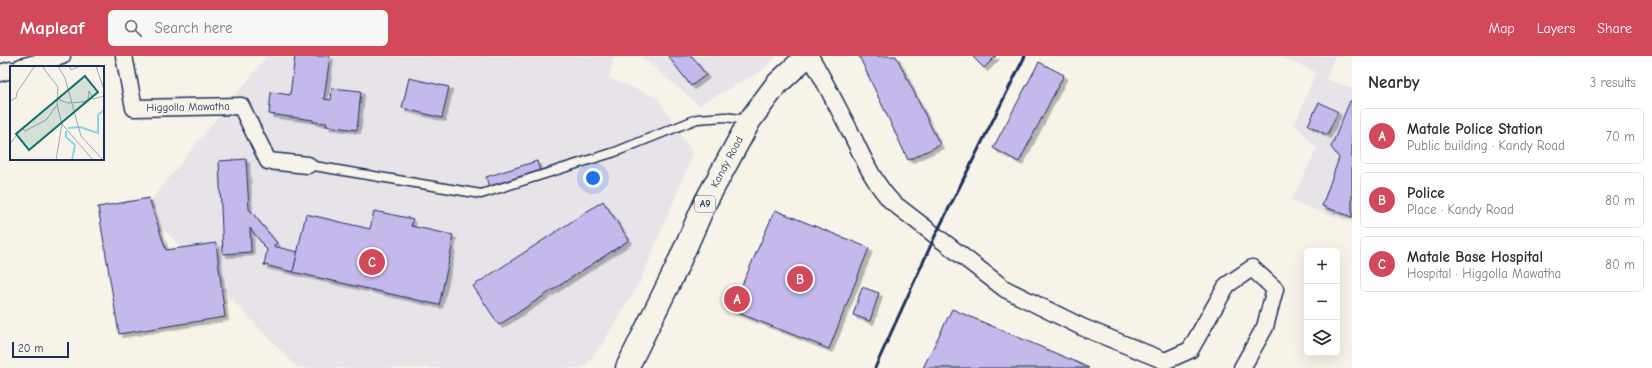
<!DOCTYPE html>
<html lang="en">
<head>
<meta charset="utf-8">
<style>
  :root { --surface:#fff; --page:#f7f7f7; --text:#2b2b33; --muted:#7c7c81; --line:#e1e1e2; --accent:#d1495b }
  body { margin:0; font-family:"Comic Neue",sans-serif; background:var(--page); color:var(--text) }
  .controls { position:absolute; right:12px; bottom:12px; display:grid; overflow:hidden; border-radius:6px; box-shadow:0 4px 16px #0002 }
  .controls button { width:36px; height:36px; display:grid; place-items:center; padding:0; border:0; border-bottom:1px solid var(--line); background:var(--surface); color:var(--text); font:20px sans-serif }
  .scale { position:absolute; left:12px; bottom:10px; width:57px; box-sizing:border-box; padding-left:4px; border:2px solid #1b2f5e; border-top:0; font-size:11px; line-height:14px; white-space:nowrap; color:#1b2f5e; -webkit-text-stroke:3px #f7f3e8; paint-order:stroke }
  .you { position:absolute; left:593px; top:122px; width:14px; height:14px; margin:-10px; border:3px solid #fff; border-radius:50%; background:#1a73e8; box-shadow:0 0 0 6px #1a73e833 }
  .badge { display:grid; place-items:center; width:26px; height:26px; border-radius:50%; background:var(--accent); color:#fff; font-size:13px; font-weight:700 }
  .pin { position:absolute; translate:-50% -50%; border:2px solid #fff; box-shadow:0 1px 4px #0006 }
  .list { margin:0; padding:0; list-style:none }
  h2 { display:flex; justify-content:space-between; align-items:center; height:52px; margin:0; padding:0 16px; font-size:17px }
  h2 small { font-size:13px; font-weight:400; color:var(--muted) }
  .list li { display:grid; grid-template-columns:26px 1fr auto; gap:12px; align-items:center; box-sizing:border-box; height:56px; margin:0 8px 8px; padding:0 8px; border:1px solid var(--line); border-radius:6px }
  .list b { display:block; font-size:15px; white-space:nowrap }
  .list p { margin:0; font-size:13px; white-space:nowrap; color:var(--muted) }
  .list em { font-size:13px; font-style:normal; color:var(--muted) }
  .icon { flex:none; width:22px; height:22px; fill:none; stroke:currentColor; stroke-width:2; stroke-linecap:round; stroke-linejoin:round }
  .map { position:relative; flex:none; width:1352px; height:312px; overflow:hidden }
  header { display:flex; align-items:center; gap:24px; box-sizing:border-box; height:56px; padding:0 20px; background:var(--accent); color:#fff }
  header strong { font-size:19px }
  nav { display:flex; gap:22px; margin-inline-start:auto; font-size:14px }
  .search { width:280px; height:36px; background:var(--page); display:flex; align-items:center; gap:10px; box-sizing:border-box; padding:0 14px; border-radius:6px; color:var(--muted); font-size:15px }
  main { display:flex }
  aside { flex:1; background:var(--surface) }
  .map>svg:first-child { display:block }
</style>
</head>
<body>
<header>
<strong>Mapleaf</strong>
<div class="search"><svg class="icon" aria-label="search" viewBox="0 0 24 24"><circle cx="10" cy="10" r="6"/><path d="M15 15l6 6"/></svg>Search here</div>
<nav><a>Map</a><a>Layers</a><a>Share</a></nav>
</header>
<main>
<div class="map">
<svg width="1352" height="312" viewBox="0 0 1352 312">
  <defs>
    <filter id="shadow"><feDropShadow dx="3.5" dy="3.5" stdDeviation="0" flood-color="#0004"/></filter>
  </defs>
  <rect width="100%" height="100%" fill="#f7f3e8"/>
  <filter id="ink" filterUnits="userSpaceOnUse"><feTurbulence type="fractalNoise" baseFrequency=".025" numOctaves="2"/><feDisplacementMap in="SourceGraphic" scale="8" xChannelSelector="R" yChannelSelector="G"/><feConvolveMatrix kernelMatrix="1 2 1 2 8 2 1 2 1" color-interpolation-filters="sRGB"/></filter>
  <g filter="url(#ink)">
    <g fill="#e8e2e9">
      <polygon points="267,0 614,0 609,22 658,42 693,98 640,226 601,290 583,312 298,312 144,153"/>
      <polygon points="640,0 777,0 760,16 699,49"/>
      <polygon points="1280,0 1335,0 1326,23 1352,33 1352,167 1291,145 1317,93 1295,68 1316,16"/>
    </g>
    <g fill="#c4b9ea" stroke="#1b2f5e" filter="url(#shadow)">
      <polygon points="295,0 330,0 324,43 331,44 332,32 361,35 357,74 326,70 327,67 313,66 313,64 269,58 271,36 290,39"/>
      <polygon points="668,0 692,0 706,19 691,30"/>
      <polygon points="859,0 896,0 940,89 908,104"/>
      <polygon points="972,0 996,0 984,12"/>
      <polygon points="1039,6 1064,19 1019,106 993,92"/>
      <polygon points="409,22 449,31 442,62 402,52"/>
      <polygon points="1350,45 1352,45 1352,161 1322,150 1339,102 1331,91"/>
      <polygon points="1319,46 1338,56 1327,79 1308,69"/>
      <polygon points="246,103 249,153 277,187 273,190 298,196 293,216 264,209 267,194 250,172 251,196 223,198 219,105"/>
      <polygon points="537,105 541,119 490,135 486,121"/>
      <polygon points="149,142 166,194 216,187 225,261 119,278 98,151"/>
      <polygon points="603,145 629,184 499,269 473,230"/>
      <polygon points="775,154 869,192 829,293 731,254"/>
      <polygon points="374,155 413,163 411,170 453,179 451,191 452,191 439,249 293,216 306,158 370,173"/>
      <polygon points="862,231 879,237 870,265 853,259"/>
      <polygon points="952,253 1074,305 1089,312 923,312"/>
    </g>
    <g fill="none" stroke-linecap="round" stroke-linejoin="round">
      <g stroke="#1b2f5e" stroke-width="11">
        <polyline id="service" points="308,109 481,138 615,96 697,63 725,61 748,64"/>
      </g>
      <g stroke="#1b2f5e" stroke-width="19">
        <g id="minor">
          <polyline points="124,0 134,52 241,50 268,105 308,109"/>
          <path d="M810,0C824,24 836,48 849,73C862,99 872,125 892,146L1005,233L1082,271L1165,305L1190,294L1227,229L1252,212L1275,233L1265,271L1242,312"/>
          <polyline points="21,11 62,0"/>
          <polyline points="0,17 11,14"/>
        </g>
      </g>
      <g stroke="#1b2f5e" stroke-width="25">
        <polyline id="trunk" points="627,312 675,215 706,145 750,64 776,29 807,0"/>
      </g>
      <use href="#service" stroke="#f7f3e8" stroke-width="8"/>
      <use href="#minor" stroke="#f7f3e8" stroke-width="16"/>
      <use href="#trunk" stroke="#f7f3e8" stroke-width="22"/>
      <polyline stroke="#1b2f5e" stroke-width="3" points="875,312 935,180 1025,0"/>
    </g>
  </g>
  <g text-anchor="middle" dominant-baseline="central" stroke-width="3" stroke-linejoin="round" paint-order="stroke">
    <rect fill="#f7f3e8" stroke="#5d6a87" stroke-width="1" x="695" y="140" width="20" height="16" rx="3"/>
    <g font-size="10" font-weight="bold" fill="#1b2f5e">
      <text x="705" y="148">A9</text>
    </g>
    <g font-size="11" fill="#1b2f5e" stroke="#f7f3e8">
      <text transform="translate(188 51) rotate(-1)">Higgolla Mawatha</text>
      <text transform="translate(727 106) rotate(-62)">Kandy Road</text>
    </g>
  </g>
  <g transform="translate(10 10)">
    <rect width="94" height="94" fill="#f7f3e8"/>
    <path fill="none" stroke="#88d5e8" stroke-width="2" d="M58,62L70,61L88,67V49L94,44M56,65V71L65,79L62,94"/>
    <path fill="none" stroke="#9fa5b1" stroke-width="1" d="M32,0L48,21L47,39L52,58L83,94M48,0L55,12L71,70L93,94M59,0L61,4L70,0M86,0L94,24M47,33L58,37L73,36L78,34L79,25L83,33L94,30M0,35L6,32L7,26L25,0M0,78L12,62L15,65L36,54L47,39M46,94L52,58"/>
    <path fill="#0f766e" fill-opacity="0.15" stroke="#0f766e" stroke-width="2" d="M75,10L88,26L19,84L6,68Z"/>
    <rect width="94" height="94" fill="none" stroke="#1b2f5e" stroke-width="2"/>
  </g>
</svg>
<div class="controls">
<button>+</button>
<button>−</button>
<button><svg class="icon" aria-label="layers" viewBox="0 0 24 24"><path d="M12 4l9 5-9 5-9-5zM3 14l9 5 9-5"/></svg></button>
</div>
<div class="scale">20 m</div>
<div class="you"></div>
<div class="pin badge" style="left:737px;top:243px">A</div>
<div class="pin badge" style="left:800px;top:223px">B</div>
<div class="pin badge" style="left:372px;top:206px">C</div>
</div>
<aside>
<h2>Nearby<small>3 results</small></h2>
<ul class="list">
<li><span class="badge">A</span><div><b>Matale Police Station</b><p>Public building · Kandy Road</p></div><em>70 m</em></li>
<li><span class="badge">B</span><div><b>Police</b><p>Place · Kandy Road</p></div><em>80 m</em></li>
<li><span class="badge">C</span><div><b>Matale Base Hospital</b><p>Hospital · Higgolla Mawatha</p></div><em>80 m</em></li>
</ul>
</aside>
</main>
</body>
</html>
